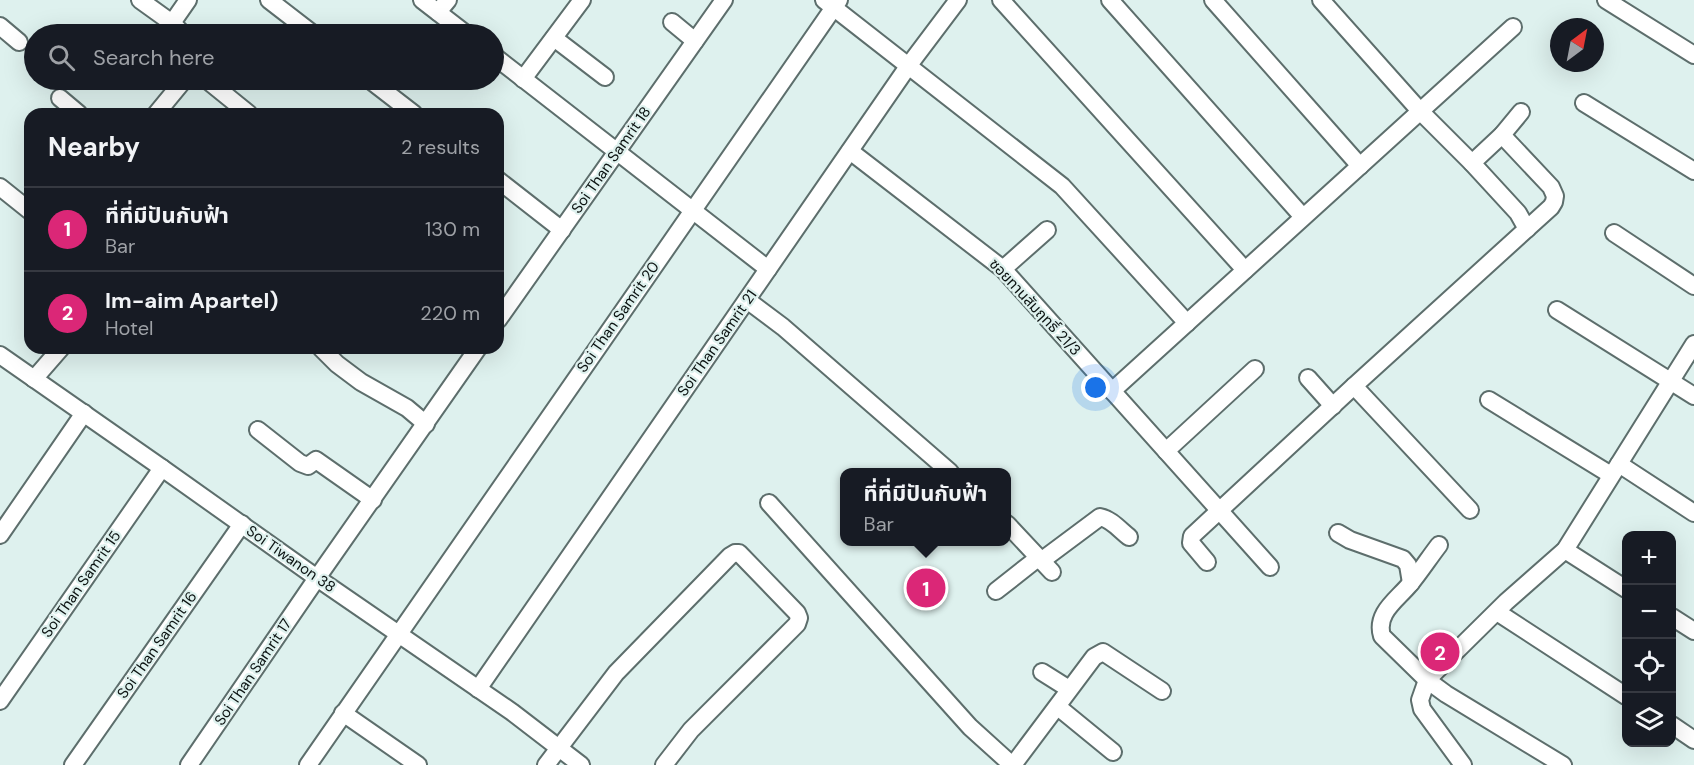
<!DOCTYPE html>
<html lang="en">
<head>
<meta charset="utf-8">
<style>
  :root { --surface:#171b24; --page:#242831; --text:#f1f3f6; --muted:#9ea1a6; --line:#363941; --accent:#db2777 }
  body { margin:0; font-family:"DM Sans","Noto Sans Thai",sans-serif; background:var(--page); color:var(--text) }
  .controls { position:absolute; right:18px; bottom:18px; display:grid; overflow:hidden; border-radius:12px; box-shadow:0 6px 24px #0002 }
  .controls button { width:54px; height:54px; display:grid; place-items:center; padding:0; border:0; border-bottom:2px solid var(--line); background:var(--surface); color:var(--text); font:30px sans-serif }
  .compass { position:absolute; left:1550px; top:18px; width:54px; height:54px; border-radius:50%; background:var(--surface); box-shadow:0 6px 24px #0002; rotate:32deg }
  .you { position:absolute; left:1096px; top:388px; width:21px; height:21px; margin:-15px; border:4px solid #fff; border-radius:50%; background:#1a73e8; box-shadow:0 0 0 9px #1a73e833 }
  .badge { display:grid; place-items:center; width:39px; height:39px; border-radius:50%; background:var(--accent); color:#fff; font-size:20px; font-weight:700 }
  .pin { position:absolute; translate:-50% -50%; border:3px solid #fff; box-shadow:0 2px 6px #0006 }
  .popup { position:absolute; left:840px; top:468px; width:171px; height:78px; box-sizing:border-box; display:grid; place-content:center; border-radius:12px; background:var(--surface); filter:drop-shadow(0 2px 4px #0005); font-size:20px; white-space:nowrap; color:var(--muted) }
  .popup b { font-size:22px; color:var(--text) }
  .popup::after { content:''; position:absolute; left:50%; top:100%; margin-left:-12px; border:12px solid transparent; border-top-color:var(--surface) }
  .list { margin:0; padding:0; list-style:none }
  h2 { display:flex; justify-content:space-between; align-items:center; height:78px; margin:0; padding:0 24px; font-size:26px }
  h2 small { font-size:20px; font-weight:400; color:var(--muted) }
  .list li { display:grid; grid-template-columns:39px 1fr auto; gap:18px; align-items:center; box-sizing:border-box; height:84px; padding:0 24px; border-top:2px solid var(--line) }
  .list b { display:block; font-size:22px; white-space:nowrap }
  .list p { margin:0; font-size:20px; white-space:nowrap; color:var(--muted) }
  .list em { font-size:20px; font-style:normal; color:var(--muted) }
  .icon { flex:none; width:33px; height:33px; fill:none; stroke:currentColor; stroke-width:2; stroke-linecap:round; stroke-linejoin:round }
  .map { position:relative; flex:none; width:1694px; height:765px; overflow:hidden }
  .search { position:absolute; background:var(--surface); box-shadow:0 6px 24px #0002; left:24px; top:24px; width:480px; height:66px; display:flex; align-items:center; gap:15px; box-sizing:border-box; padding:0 21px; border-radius:33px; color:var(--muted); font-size:22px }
  .panel { position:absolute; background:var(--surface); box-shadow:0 6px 24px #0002; left:24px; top:108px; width:480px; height:246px; border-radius:18px }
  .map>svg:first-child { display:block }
</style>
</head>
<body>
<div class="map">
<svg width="1694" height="765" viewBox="0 0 1694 765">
  <rect width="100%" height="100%" fill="#def1ee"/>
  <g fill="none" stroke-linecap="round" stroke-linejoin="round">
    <g stroke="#5d6e6c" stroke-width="20">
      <g id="minor">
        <polyline points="140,0 172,23 183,34"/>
        <polyline points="269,0 313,34"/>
        <polyline points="422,0 466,34"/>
        <polyline points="824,0 1062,186 1187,323"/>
        <polyline points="1001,0 1245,270"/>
        <polyline points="1110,0 1303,217"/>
        <polyline points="1213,0 1360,166"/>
        <polyline points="1321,0 1420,111 1472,163 1518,213 1527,229"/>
        <polyline points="1606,0 1694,55"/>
        <polyline points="438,12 448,0"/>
        <polyline points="672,22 695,41"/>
        <polyline points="172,23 188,0"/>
        <polyline points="0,26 19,42"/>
        <polyline points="554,38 605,77"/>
        <polyline points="494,56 768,269"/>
        <polyline points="523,79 582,0"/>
        <polyline points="207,80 249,114"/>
        <polyline points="370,80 414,114"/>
        <polyline points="60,98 79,114"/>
        <polyline points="1584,103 1694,171"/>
        <polyline points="156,114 184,80"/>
        <polyline points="850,151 1003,269 1270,567"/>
        <polyline points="1472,163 1502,135 1521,112"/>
        <polyline points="498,180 562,230"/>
        <polyline points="0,187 30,211"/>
        <polyline points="1614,233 1694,286"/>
        <polyline points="1003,269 1047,230"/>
        <polyline points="747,300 783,327 950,472"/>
        <polyline points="1557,310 1694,396"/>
        <polyline points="498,320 724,0"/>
        <polyline points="321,348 337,364 361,382 407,408 426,424"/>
        <polyline points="0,355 162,468 317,578 512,712 581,765"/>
        <polyline points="1308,378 1333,406"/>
        <polyline points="34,379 61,348"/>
        <polyline points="1354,386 1470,510"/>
        <polyline points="1112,391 1513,27"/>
        <polyline points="1489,400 1611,475"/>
        <polyline points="258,430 300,463 308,466 316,460 373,500"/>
        <polyline points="1166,451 1255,369"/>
        <polyline points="1619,464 1694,513"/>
        <polyline points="769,503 970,727 1012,765"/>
        <polyline points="1007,524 1052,572"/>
        <polyline points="1338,533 1350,540 1403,559 1408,565 1411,583"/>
        <polyline points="0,535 84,413"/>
        <path d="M1439,545C1429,558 1420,572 1410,584C1397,600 1375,613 1382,636L1427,680L1446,694L1563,765"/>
        <polyline points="1565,550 1626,589"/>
        <path d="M1041,561L1100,517C1111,519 1120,530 1129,537"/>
        <polyline points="1207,562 1191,543 1192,536 1354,386 1551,207 1554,202 1555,196 1551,187 1502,135"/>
        <polyline points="996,591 1038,558"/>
        <polyline points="1497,612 1626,696"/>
        <polyline points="1672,617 1694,631"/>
        <polyline points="1042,672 1069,689"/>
        <polyline points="478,689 909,65 958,0"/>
        <polyline points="0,701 162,468"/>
        <polyline points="1058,707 1113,752"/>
        <polyline points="343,713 418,765"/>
        <polyline points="1672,725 1694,740"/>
        <polyline points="73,765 242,524"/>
        <polyline points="189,765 317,578 478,348"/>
        <polyline points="308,765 839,0"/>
        <polyline points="546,765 616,673 730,556 735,553 739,553 797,613 799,618 797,624 691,730 664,765"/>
        <polyline points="1013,765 1094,657 1103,652 1162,691"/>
        <polyline points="1463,765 1422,709 1420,700 1427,680 1506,602 1565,550 1694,344"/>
      </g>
    </g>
    <use href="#minor" stroke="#fff" stroke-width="16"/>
  </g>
  <g text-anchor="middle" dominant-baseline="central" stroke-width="4.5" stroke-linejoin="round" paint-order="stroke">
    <g font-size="15" fill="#0b1211" stroke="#def1ee">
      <text transform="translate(611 160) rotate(-55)">Soi Than Samrit 18</text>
      <text transform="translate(1035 307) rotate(47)">ซอยทานสัมฤทธิ์ 21/3</text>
      <text transform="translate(618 317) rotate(-55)">Soi Than Samrit 20</text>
      <text transform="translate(717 343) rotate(-55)">Soi Than Samrit 21</text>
      <text transform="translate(291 559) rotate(35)">Soi Tiwanon 38</text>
      <text transform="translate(81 584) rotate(-55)">Soi Than Samrit 15</text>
      <text transform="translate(157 645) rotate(-55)">Soi Than Samrit 16</text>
      <text transform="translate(253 672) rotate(-56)">Soi Than Samrit 17</text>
    </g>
  </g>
</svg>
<div class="controls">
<button>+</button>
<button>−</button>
<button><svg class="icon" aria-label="locate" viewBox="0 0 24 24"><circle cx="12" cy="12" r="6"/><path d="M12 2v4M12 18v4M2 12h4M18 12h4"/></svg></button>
<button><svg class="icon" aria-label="layers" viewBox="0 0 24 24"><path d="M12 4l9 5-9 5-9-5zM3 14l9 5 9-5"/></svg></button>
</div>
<svg class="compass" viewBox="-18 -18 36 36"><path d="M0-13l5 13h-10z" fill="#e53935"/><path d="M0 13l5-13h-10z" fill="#9ea1a6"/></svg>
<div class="you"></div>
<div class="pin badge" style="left:926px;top:588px">1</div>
<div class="popup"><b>ที่ที่มีปันกับฟ้า</b>Bar</div>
<div class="pin badge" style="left:1440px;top:652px">2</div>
<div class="search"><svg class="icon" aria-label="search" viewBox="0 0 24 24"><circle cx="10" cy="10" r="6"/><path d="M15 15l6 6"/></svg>Search here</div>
<section class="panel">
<h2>Nearby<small>2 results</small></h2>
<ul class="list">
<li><span class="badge">1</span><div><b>ที่ที่มีปันกับฟ้า</b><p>Bar</p></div><em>130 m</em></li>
<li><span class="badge">2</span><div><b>Im-aim Apartel)</b><p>Hotel</p></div><em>220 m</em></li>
</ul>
</section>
</div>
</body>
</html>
